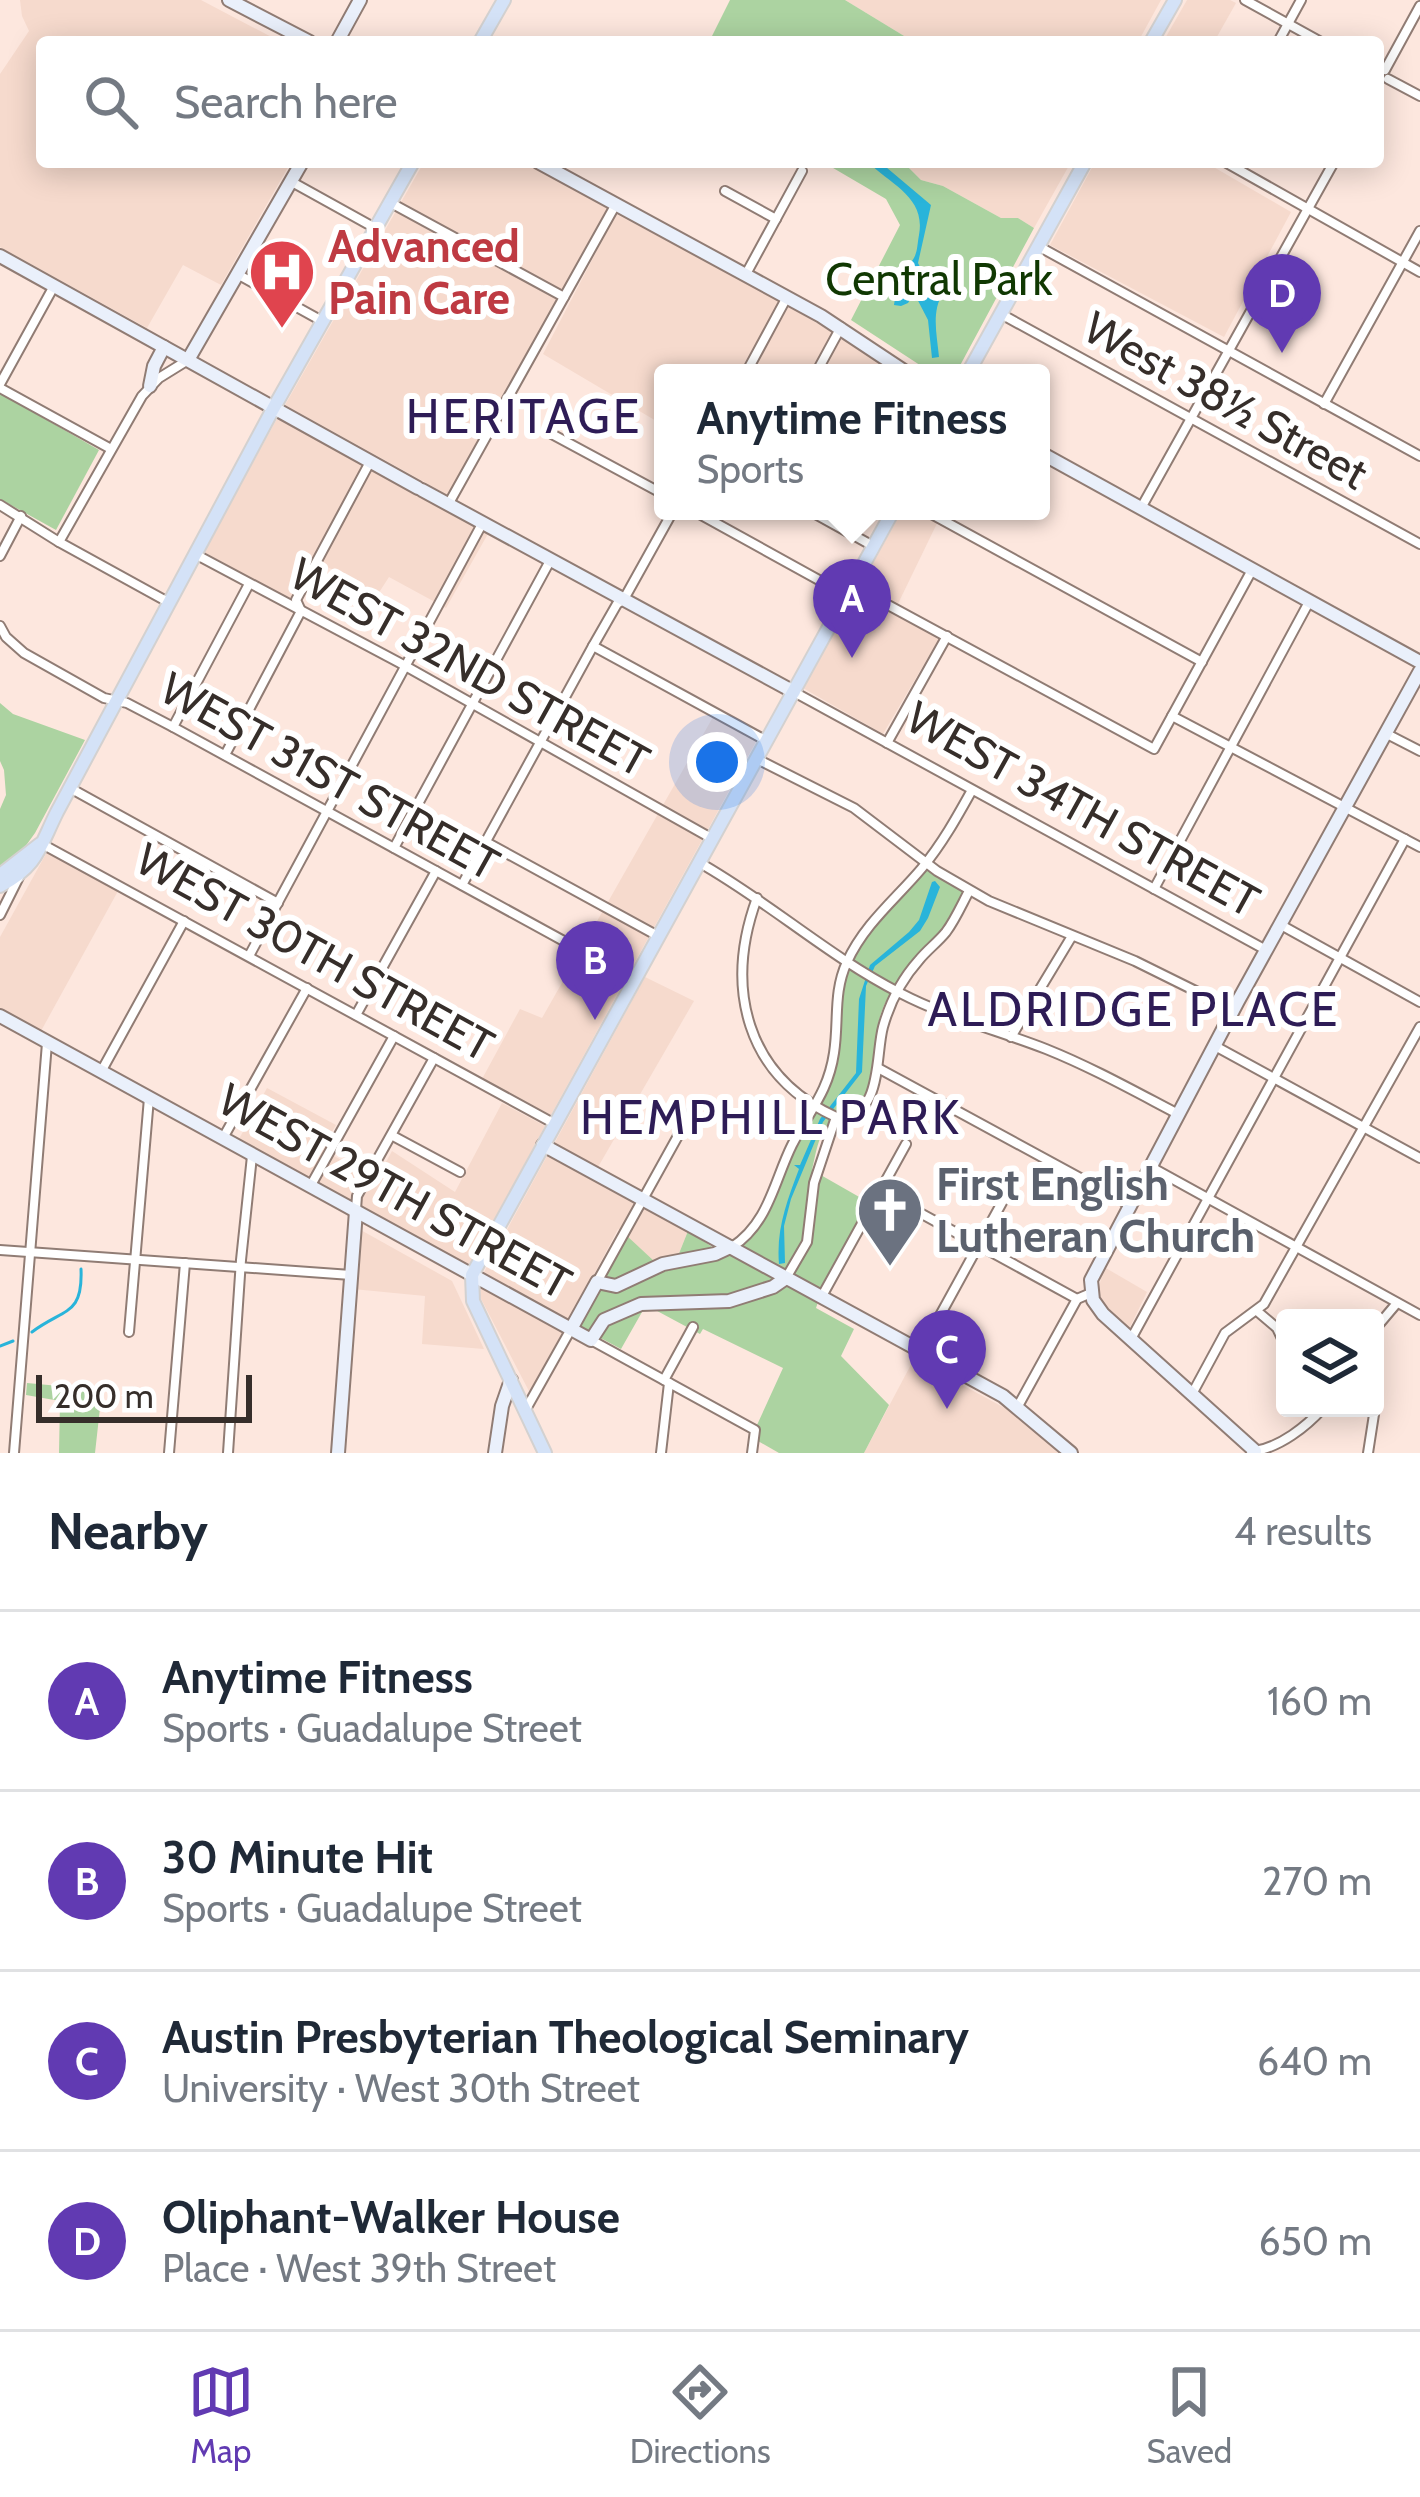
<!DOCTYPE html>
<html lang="en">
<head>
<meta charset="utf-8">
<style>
  :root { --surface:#fff; --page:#f6f6f7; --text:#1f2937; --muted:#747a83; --line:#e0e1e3; --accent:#613ab2 }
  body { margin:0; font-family:Cabin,sans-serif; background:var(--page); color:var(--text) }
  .controls { position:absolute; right:36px; bottom:36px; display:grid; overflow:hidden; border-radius:12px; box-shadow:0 6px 30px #0003 }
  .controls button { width:108px; height:108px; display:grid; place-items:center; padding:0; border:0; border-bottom:3px solid var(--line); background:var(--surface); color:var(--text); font:60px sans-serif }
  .scale { position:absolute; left:36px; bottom:30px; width:216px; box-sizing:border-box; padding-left:12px; border:6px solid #362e2a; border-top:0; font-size:33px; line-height:42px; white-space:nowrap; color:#362e2a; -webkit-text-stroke:9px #fff; paint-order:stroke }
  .you { position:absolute; left:717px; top:762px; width:42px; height:42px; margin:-30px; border:9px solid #fff; border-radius:50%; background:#1a73e8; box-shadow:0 0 0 18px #1a73e833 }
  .badge { display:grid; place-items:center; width:78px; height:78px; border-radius:50%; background:var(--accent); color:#fff; font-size:39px; font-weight:700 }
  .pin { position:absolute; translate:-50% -99px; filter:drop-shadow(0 3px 6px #0008) }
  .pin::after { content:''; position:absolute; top:63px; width:42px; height:36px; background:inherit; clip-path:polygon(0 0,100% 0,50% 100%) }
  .popup { position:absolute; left:654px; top:364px; width:396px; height:156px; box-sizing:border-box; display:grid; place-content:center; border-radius:12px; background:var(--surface); filter:drop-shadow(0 3px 9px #0005); font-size:39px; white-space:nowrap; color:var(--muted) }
  .popup b { font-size:45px; color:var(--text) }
  .popup::after { content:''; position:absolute; left:50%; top:100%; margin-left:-24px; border:24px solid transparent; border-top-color:var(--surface) }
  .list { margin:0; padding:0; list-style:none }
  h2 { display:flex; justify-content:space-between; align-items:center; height:156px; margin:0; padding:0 48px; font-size:51px }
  h2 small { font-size:39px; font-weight:400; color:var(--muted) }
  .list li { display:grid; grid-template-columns:78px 1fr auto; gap:36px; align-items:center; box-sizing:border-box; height:180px; padding:0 48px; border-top:3px solid var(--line) }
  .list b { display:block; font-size:45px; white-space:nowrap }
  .list p { margin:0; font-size:39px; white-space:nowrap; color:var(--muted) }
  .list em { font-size:39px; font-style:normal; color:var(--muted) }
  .icon { flex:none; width:66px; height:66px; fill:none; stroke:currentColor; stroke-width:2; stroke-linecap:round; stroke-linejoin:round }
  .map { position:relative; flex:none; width:1420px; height:1453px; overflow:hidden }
  .search { position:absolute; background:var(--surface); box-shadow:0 6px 30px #0003; left:36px; right:36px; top:36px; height:132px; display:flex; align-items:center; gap:30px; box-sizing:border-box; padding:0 42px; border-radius:12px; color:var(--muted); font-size:45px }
  .sheet { height:876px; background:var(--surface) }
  nav { display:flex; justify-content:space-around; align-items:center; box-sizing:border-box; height:168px; border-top:3px solid var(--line); background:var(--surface); font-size:33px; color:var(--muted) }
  nav a { display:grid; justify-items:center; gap:6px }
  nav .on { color:var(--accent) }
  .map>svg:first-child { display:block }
</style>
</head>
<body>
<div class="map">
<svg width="1420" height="1453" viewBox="0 0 1420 1453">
  <rect width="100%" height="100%" fill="#fde7de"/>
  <g fill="#f6dacd">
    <polygon points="20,0 201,0 281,42 42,42 42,162 291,162 221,285 183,265 147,328 0,247 0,74 29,31 22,16"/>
    <polygon points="845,0 1161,0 1138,42 914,42"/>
    <polygon points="1187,0 1230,0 1236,3 1214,42 1163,42"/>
    <polygon points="424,162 523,162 608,207 448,495 285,405"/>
    <polygon points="903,162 1071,162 1034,228 1018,218 1001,218 943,186 921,180"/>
    <polygon points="1095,162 1205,162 1291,212 1224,337 1050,245"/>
    <polygon points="616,214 780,300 739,373 663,373 663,425 543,354"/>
    <polygon points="789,306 886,366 882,373 751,373"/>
    <polygon points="279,415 489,532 446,608 389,577 378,594 320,563 297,604 204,552"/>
    <polygon points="902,511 943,511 893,614 940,637 883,734 803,688"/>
    <polygon points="713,717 757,740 551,1115 482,1079 520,1009 542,1018"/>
    <polygon points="47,852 118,891 41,1031 0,1008 0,937"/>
    <polygon points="645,977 694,1001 598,1167 554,1144"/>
    <polygon points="267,1088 336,1125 322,1149 376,1180 392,1151 455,1192 502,1103 545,1126 468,1268 239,1139"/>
    <polygon points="547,1156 688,1231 678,1256 654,1261 618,1229 531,1395 479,1295 477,1285"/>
    <polygon points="359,1229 452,1281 484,1349 422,1344 425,1296 353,1289"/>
    <polygon points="1104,1267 1147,1292 1129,1329 1116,1317 1099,1296 1099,1287"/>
    <polygon points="914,1359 1014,1413 1058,1453 864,1453"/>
  </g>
  <g fill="#acd3a1">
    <polygon points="730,0 845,0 914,42 709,42"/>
    <polygon points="829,162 903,162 921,180 943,186 1001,218 1018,218 1034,228 956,373 932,373 851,320 900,225 886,199 828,165"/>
    <polygon points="2,394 99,450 56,530 0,499 0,395"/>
    <polygon points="0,703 13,714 85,740 35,833 22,851 0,869 0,809 6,795 4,770 0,761"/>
    <path d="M928,869L962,891V894C954,908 947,922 938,934C918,959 896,978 883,1008C871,1037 879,1072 863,1098C855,1111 843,1111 833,1119C819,1130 816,1153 812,1170L868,1202L814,1299L818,1302L816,1308L854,1329L841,1356L889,1405L864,1453H779L758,1441L757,1425L783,1368L703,1329L700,1334L646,1305L621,1349L580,1327L579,1319L626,1235L654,1261L678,1256L688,1231L723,1254L757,1228L769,1209L790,1156L827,1092L837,1058L844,984L860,945L884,912Z"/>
    <polygon points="27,1383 102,1390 95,1453 59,1453 60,1401 26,1395"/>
  </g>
  <g fill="#29b4da">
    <path d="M868,162H880L931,205L918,263L927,281L943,293C931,312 937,335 939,357L932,358L928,320L914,293L908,303L901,306L894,305C896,288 904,275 912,261C918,253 917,245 919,235C926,197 891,185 868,162Z"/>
    <path d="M935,881L940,887L928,918L920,931L875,966L866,986L862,1072L823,1122L791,1199L784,1226L785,1263L779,1264C776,1229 787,1201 799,1169L794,1165H800L820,1119L856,1073L859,999L870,965L909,932L919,920L932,882Z"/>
  </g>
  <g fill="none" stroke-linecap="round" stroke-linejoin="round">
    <g stroke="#29b4da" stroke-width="3">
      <path d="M32,1332C64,1308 83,1316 81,1269"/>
      <polyline points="0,1346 13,1341"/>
    </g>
    <g stroke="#907c74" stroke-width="12">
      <g id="street">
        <polyline points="1245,0 1321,42"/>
        <polyline points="1278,42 1301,0"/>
        <polyline points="1385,70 1420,6"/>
        <polyline points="1388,79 1420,96"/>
        <polyline points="1225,162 1420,272"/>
        <polyline points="292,182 375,228"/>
        <polyline points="725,191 776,219"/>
        <polyline points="391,203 564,297"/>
        <polyline points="1038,246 1420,456"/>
        <polyline points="746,274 802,171"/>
        <polyline points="239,275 322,321"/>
        <polyline points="1001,314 1420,544"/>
        <polyline points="746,373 787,297"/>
        <polyline points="816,373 841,327"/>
        <polyline points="0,384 54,286"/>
        <polyline points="0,388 111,449"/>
        <polyline points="1324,404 1420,231"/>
        <polyline points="548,432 663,494"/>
        <polyline points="449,503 616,204"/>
        <polyline points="0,505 59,542 168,602"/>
        <polyline points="1141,508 1334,162"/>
        <polyline points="694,511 846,595"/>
        <polyline points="810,511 873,546"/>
        <polyline points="926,511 1202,662"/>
        <polyline points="59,542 142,396 159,378 188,360"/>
        <polyline points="195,554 400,663 711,838"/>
        <polyline points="0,556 21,516"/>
        <polyline points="853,586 1154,749 1252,570"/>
        <polyline points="0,626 6,637 24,653 104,698 127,703 173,727 635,980"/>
        <polyline points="593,646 765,740"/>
        <polyline points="794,692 1266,950"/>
        <polyline points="1172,716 1420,847"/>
        <polyline points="173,727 249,584"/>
        <polyline points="1387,734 1420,751"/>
        <polyline points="887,743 947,636"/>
        <polyline points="225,755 301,611 296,600 370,462"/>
        <polyline points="757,759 854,808 937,871 989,901 1135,961 1232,1009"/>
        <polyline points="70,788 278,903"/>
        <polyline points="486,842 658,936"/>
        <polyline points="42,844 555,1124"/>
        <polyline points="394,848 551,559"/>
        <path d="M700,863C769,902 828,956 900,993C946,1017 997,1030 1046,1049C1091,1067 1134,1091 1178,1114"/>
        <polyline points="462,885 593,646 617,604 624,599 673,511"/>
        <polyline points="1154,889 1309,602"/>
        <path d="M757,898C724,988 746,1076 836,1117"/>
        <polyline points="0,915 19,877"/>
        <polyline points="1281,925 1420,1002"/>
        <polyline points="249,956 482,524"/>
        <polyline points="356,1015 436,871"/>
        <polyline points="1011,1037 1072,936"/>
        <polyline points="1215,1046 1420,1158"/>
        <polyline points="878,1068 1130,1205"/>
        <polyline points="102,1070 184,921"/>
        <path d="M836,1117C883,1120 875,1056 883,1027C890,1002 902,979 919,960C927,950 938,942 946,932C955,920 962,904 969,891"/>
        <polyline points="393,1136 460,1172"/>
        <polyline points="223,1138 307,988"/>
        <polyline points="1151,1167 1420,1315"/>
        <polyline points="311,1185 394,1036"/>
        <polyline points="880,1191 1077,1299"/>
        <polyline points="356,1209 357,1196 434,1058"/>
        <path d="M732,1247C769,1223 774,1181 792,1145C809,1111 828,1093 834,1053C839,1021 833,992 847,962C865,923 896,899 922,868C942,844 957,817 972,790"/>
        <polyline points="0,1250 351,1275"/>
        <polyline points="786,1278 807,1242 814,1183 836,1117"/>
        <polyline points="597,1282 694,1107"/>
        <polyline points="822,1296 906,1144"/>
        <polyline points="1257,1311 1277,1328 1285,1345"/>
        <polyline points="1375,1329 1397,1303"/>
        <polyline points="129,1332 149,1098"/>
        <polyline points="1131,1339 1405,839"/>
        <polyline points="591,1340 755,1430 752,1453"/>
        <polyline points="921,1350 1005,1197"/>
        <polyline points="664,1380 693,1327"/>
        <polyline points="1375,1383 1375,1401"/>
        <polyline points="1192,1394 1225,1333 1264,1304 1420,1027"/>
        <polyline points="1018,1406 1077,1299 1091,1293"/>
        <polyline points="526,1409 571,1329"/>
        <path d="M1255,1451C1280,1447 1306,1427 1323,1408"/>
        <polyline points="14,1453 47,1043"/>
        <polyline points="169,1453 185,1263"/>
        <polyline points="228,1453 241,1260 252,1156"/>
        <polyline points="661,1453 669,1383"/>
        <polyline points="1368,1453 1375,1408"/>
      </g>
    </g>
    <g stroke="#907c74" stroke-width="16">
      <g id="secondary">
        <polyline points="229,0 310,42"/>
        <polyline points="337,42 360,0"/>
        <polyline points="538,162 821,316 907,373"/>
        <polyline points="0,256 418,488"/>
        <polyline points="188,360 302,162"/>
        <polyline points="150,386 154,366 164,347"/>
        <polyline points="1041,453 1420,662"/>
        <polyline points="422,490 794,692"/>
        <polyline points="0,1016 591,1340 604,1320 641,1304 729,1301 773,1287 786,1278"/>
        <polyline points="543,1145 1003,1396 1071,1453"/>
        <polyline points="571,1329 597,1282 616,1286 663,1264 715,1254 730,1247"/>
        <polyline points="338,1453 356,1211"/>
        <polyline points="495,1453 502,1406 511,1380"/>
        <polyline points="1253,1453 1255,1451 1103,1314 1093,1300 1091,1280 1238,1001 1420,671"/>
      </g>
    </g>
    <g stroke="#d3d1d0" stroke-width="16">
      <g id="primary">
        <polyline points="480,42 504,0"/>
        <polyline points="1151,42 1175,0"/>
        <polyline points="968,373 1085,162"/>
        <polyline points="0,875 40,844"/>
        <path d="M0,886C38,866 39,848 57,812L273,409L413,162"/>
        <polyline points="545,1453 473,1301 472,1275 893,511"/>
      </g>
    </g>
    <use href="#street" stroke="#fff" stroke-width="8"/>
    <use href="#secondary" stroke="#eaf0fb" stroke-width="12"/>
    <use href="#primary" stroke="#d4e2f7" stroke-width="12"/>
  </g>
  <defs>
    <g id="hospital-pin" transform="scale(3.45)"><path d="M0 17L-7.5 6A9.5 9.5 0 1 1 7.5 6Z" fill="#e0444e" stroke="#fff"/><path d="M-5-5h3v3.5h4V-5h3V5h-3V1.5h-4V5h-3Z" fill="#fff"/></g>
    <g id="church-pin" transform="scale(3.45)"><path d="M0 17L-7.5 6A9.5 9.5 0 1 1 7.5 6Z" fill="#6b7280" stroke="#fff"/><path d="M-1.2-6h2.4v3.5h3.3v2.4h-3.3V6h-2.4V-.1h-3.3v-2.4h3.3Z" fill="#fff"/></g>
  </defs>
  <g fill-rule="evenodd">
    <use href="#hospital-pin" x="282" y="272"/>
    <use href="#church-pin" x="890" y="1210"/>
  </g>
  <g text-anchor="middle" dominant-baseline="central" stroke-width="12" stroke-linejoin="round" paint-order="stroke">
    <g font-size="45" font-weight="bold" fill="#be3a42" stroke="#fff" text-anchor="start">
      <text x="328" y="246">Advanced<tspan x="328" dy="52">Pain Care</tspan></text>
    </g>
    <g font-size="45" fill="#103802" stroke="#fff">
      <text x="939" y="279">Central Park</text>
    </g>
    <g font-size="45" fill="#362e2a" stroke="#fff">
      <text transform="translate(1226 400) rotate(29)">West 38½ Street</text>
      <text transform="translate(470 667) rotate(29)">WEST 32ND STREET</text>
      <text transform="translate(330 776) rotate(29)">WEST 31ST STREET</text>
      <text transform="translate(1083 809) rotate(29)">WEST 34TH STREET</text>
      <text transform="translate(315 952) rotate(29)">WEST 30TH STREET</text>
      <text transform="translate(395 1191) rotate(29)">WEST 29TH STREET</text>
    </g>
    <g font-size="45" font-weight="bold" fill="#5b616d" stroke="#fff" text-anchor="start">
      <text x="936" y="1184">First English<tspan x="936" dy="52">Lutheran Church</tspan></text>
    </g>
    <g font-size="48" letter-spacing="3" fill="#2e1c56" stroke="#fff">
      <text x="524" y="416">HERITAGE</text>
      <text x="1134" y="1009">ALDRIDGE PLACE</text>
      <text x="771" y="1117">HEMPHILL PARK</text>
    </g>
  </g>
</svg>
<div class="controls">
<button><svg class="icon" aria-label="layers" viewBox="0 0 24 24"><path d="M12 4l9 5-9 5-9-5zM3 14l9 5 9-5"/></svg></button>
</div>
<div class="scale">200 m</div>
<div class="you"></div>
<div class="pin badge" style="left:852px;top:658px">A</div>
<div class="popup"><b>Anytime Fitness</b>Sports</div>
<div class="pin badge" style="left:595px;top:1020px">B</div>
<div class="pin badge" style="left:947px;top:1409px">C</div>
<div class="pin badge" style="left:1282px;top:353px">D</div>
<div class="search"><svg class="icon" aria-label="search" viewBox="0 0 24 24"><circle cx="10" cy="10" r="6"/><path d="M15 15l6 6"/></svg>Search here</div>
</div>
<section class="sheet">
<h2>Nearby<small>4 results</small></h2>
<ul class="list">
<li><span class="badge">A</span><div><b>Anytime Fitness</b><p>Sports · Guadalupe Street</p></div><em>160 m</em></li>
<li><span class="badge">B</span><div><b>30 Minute Hit</b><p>Sports · Guadalupe Street</p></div><em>270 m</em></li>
<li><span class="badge">C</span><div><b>Austin Presbyterian Theological Seminary</b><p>University · West 30th Street</p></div><em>640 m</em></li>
<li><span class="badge">D</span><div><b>Oliphant-Walker House</b><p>Place · West 39th Street</p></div><em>650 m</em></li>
</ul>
</section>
<nav>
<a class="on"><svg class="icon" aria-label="map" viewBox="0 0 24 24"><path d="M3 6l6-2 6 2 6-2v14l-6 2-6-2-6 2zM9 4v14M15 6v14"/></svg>Map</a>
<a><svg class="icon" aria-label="directions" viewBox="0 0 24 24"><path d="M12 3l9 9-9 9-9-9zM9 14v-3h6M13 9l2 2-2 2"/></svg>Directions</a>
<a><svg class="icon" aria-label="saved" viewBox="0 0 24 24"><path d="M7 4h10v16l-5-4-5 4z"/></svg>Saved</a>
</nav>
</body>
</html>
